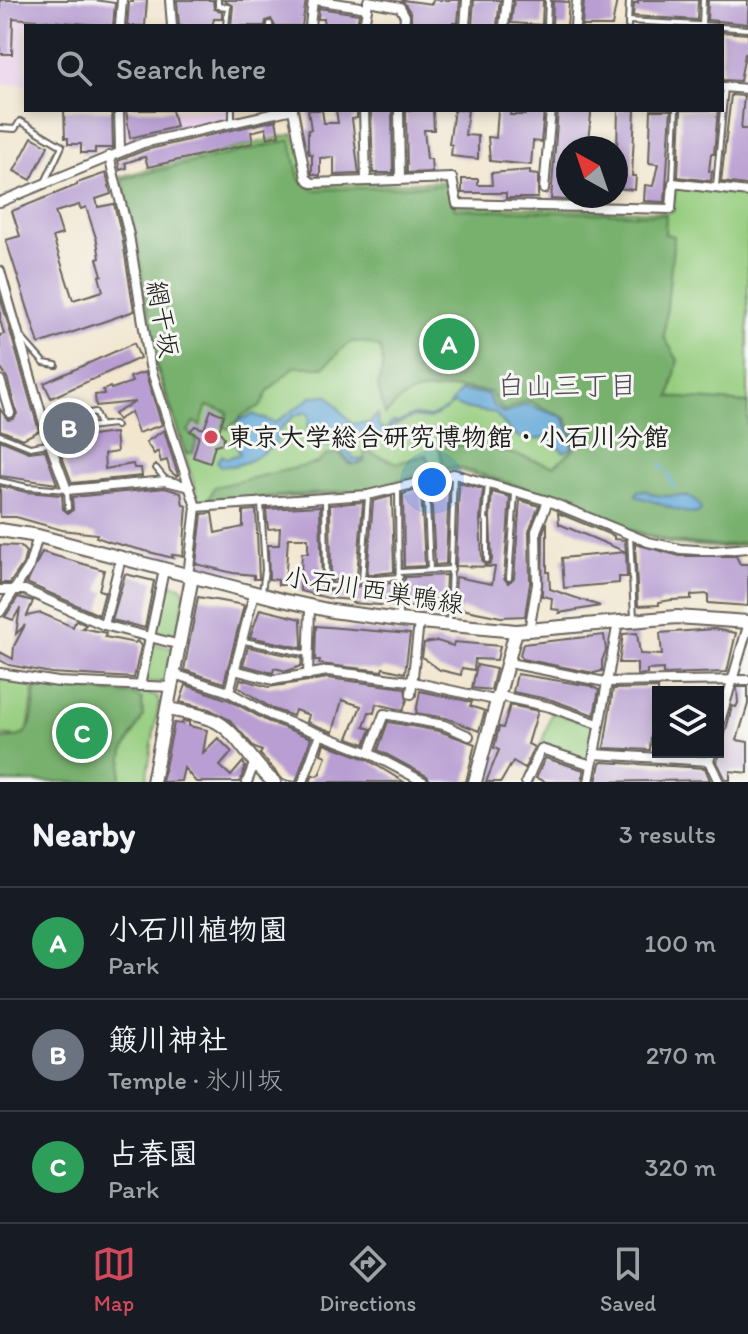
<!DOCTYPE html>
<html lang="en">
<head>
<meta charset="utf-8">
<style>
  :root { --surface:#171b24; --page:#242831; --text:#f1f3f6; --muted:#9ea1a6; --line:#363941; --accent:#d1495b }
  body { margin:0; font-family:Itim,"Klee One",sans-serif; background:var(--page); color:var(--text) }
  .controls { position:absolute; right:24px; bottom:24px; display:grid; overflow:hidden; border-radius:0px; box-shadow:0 4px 12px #0003 }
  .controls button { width:72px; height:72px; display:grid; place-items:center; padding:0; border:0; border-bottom:2px solid var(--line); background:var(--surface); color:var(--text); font:40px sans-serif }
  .compass { position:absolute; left:556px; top:136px; width:72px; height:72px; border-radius:50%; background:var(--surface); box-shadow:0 4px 12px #0003; rotate:320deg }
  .you { position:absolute; left:432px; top:482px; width:28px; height:28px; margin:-20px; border:6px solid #fff; border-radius:50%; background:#1a73e8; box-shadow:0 0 0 12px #1a73e833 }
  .badge { display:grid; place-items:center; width:52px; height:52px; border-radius:50%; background:var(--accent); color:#fff; font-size:26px; font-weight:700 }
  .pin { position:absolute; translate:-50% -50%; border:4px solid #fff; box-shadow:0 2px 8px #0006 }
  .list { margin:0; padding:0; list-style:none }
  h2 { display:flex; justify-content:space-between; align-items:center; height:104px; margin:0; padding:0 32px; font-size:34px }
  h2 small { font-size:26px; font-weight:400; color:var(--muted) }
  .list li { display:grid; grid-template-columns:52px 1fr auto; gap:24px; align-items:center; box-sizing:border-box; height:112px; padding:0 32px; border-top:2px solid var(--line) }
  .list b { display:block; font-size:30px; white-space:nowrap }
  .list p { margin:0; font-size:26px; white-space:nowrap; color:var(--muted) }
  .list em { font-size:26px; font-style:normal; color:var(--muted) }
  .icon { flex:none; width:44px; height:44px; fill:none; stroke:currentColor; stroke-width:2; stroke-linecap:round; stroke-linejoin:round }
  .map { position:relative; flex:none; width:748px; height:782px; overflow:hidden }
  .search { position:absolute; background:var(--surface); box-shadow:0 4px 12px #0003; left:24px; right:24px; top:24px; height:88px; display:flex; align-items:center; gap:20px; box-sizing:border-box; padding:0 28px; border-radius:0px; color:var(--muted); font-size:30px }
  .sheet { height:440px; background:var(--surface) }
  nav { display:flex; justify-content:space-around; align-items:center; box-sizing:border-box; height:112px; border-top:2px solid var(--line); background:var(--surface); font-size:22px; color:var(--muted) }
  nav a { display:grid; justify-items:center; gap:4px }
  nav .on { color:var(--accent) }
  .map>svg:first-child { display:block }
</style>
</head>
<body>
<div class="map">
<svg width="748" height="782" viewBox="0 0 748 782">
  <rect width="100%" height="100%" fill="#f6f6f2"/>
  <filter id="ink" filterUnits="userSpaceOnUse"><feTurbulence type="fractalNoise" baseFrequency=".0125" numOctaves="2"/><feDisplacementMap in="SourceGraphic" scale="16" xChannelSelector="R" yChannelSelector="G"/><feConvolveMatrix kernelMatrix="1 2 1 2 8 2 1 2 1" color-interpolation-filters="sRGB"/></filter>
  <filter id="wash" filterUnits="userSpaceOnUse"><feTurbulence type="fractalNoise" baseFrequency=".006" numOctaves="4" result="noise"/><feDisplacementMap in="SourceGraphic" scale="32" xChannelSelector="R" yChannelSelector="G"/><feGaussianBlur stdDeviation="1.8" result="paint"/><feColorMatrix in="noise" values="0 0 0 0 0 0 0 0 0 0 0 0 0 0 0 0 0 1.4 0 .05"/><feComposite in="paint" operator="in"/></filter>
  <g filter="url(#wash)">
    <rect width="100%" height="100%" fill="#f2e6cf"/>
    <g fill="#ebd1ec">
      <polygon points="96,0 119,0 117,26 26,26 26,85 3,85 3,80 0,79 0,1 95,4"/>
      <polygon points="122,110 229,110 230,116 227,120 129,142 124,137"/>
    </g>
    <g fill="#96cd7f" stroke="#59744e" stroke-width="2">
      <polygon points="294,134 312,186 450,181 455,205 673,212 675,187 748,194 748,545 721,548 671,544 617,528 547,497 457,470 365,492 200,504 181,442 154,363 145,324 133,232 118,177"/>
      <polygon points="164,583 181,586 185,594 177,636 172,639 154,635"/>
      <polygon points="151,644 172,647 174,651 169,677 164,682 143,682"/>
      <polygon points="0,678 35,683 27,738 0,735"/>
      <polygon points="39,683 140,691 158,697 159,703 146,782 0,782 0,740 31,743"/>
      <polygon points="552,712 594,726 588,762 540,747"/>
    </g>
    <g fill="#78b06e" stroke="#4a6645" stroke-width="2">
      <path d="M291,140L299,178L314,190L447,185L455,209L666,215L665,234L674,236L664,337L678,360L670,397L748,403V542L721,546L672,542L618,526L548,495L457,467L424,473L366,490L208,501L214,487L317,463L327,455L339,453L350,465L364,463V451L398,463L426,455L431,468L443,464L439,447C477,440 518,456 554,466L574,449V436L566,418L527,400L504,411L496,403L491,392L458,388L415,392L399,401L385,415L378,387L383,366L380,348C347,334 348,344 324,367H294L268,391L261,406L244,414L228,429L223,427L228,412L207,406L200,426L194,422L188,431L197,440L193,453H186L156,364L136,233L122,179Z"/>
      <path d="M46,687L134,695L142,699L143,717L124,750L120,782H0V738C36,742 32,715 36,689Z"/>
    </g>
    <g fill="#63a8d8" stroke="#40627a" stroke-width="2">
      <path d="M460,391L488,394L493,405L504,414L526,404L563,417L572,436V448L564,452L546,437C519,445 511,433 495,413L462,408L454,404L430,419L413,417L393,426L380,438L360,441L352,431L342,429L344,449L352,455L353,459H364L356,464L351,463L337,447C329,447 310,444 307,435C306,429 310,422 309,415L306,412L294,416L277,432V442C262,454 244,468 221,466L217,461L222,455L227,458L240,454L235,443L241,433L237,421L253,414L275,423C287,413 302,406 312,396L328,395L351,423H370L377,414L378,425L384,430L393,422H400L413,415L430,417L447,409Z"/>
      <path d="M643,490C648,491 651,494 656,495C672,499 694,488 701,510L696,514C676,513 658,501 638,497L636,495L638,491Z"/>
    </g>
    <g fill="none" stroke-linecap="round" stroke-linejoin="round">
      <g stroke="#63a8d8" stroke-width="3">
        <polyline points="661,465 664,469"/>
        <polyline points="668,474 674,487"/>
      </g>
    </g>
    <g id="blocks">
      <g fill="#b89ed2" fill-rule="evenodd">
        <polygon points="0,0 95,0 115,3 113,26 13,18 12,54 0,54"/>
        <polygon points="133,0 147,0 145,26 127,26 129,2 133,2"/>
        <polygon points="177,0 213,0 214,9 222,11 222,19 214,19 212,26 179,26"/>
        <polygon points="223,0 306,0 302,26 275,26 271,19 266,21 265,26 231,26 233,6"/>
        <polygon points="402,0 432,4 433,0 460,0 458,23 453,23 453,26 411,26 411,13"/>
        <polygon points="474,0 500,0 497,26 472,26"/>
        <polygon points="514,0 543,0 542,25 511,23"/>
        <polygon points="584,0 617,0 612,26 582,26"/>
        <polygon points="638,0 698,0 697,20 633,16 634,3 638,3"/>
        <polygon points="708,0 748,0 748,24 707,20"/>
        <polygon points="553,1 569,2 567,26 552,26"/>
        <polygon points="319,8 359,14 357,26 323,26 324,19 318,19"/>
        <polygon points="722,32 748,34 748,54 745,54 740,81 722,80"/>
        <polygon points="731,95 744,96 741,129 748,129 748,185 721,182"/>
        <polygon points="64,110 112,111 113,148 95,148 95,153 81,153 81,144 68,144 68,138 65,138"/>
        <polygon points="126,110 172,110 176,127 130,138"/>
        <polygon points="308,110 322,110 324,123 338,123 336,110 357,110 357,118 352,119 359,174 334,175 334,157 320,158 320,176 312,174 312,154 309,154 308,149 308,130 311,129"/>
        <polygon points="371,110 392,110 393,173 373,173"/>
        <polygon points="406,110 433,110 434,130 424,130 427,159 431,159 432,172 407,173"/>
        <polygon points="454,110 468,110 465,135 478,136 478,159 451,156 452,145 449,144"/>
        <polygon points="498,110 511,110 510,115 525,115 525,110 544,110 541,142 533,141 531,165 490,161 488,137 496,138"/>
        <polygon points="558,110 590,110 591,115 588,140 582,139 582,147 568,148 568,200 551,199"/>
        <polygon points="618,110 635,110 632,176 636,176 635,190 616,188"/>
        <polygon points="651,110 671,110 665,202 644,201 645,185 653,186 658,164 649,163"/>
        <polygon points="681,110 718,110 714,154 711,154 709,171 712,171 711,181 678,177"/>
        <polygon points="276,120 279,135 268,138 266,128 251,132 253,143 148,167 145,157 140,158 125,163 127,168 120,170 118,161 145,150"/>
        <polygon points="32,137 48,146 31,180 14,171"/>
        <polygon points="530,170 530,174 538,175 538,198 506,198 506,193 462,193 462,179 478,179 478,185 492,185 491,173"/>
        <path d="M106,173L111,194L96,199L98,207L114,204L122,236L134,311L39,344L6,240L20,236L12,211L77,185V183ZM79,205L81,209L86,207L97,241L100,258L97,259L102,275L99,276L103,291L73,300L53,237L62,234L55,212Z"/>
        <polygon points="0,296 39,431 23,439 0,430 0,409 8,420 13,419 17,414 7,378 0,366 0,335 4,334 0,320"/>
        <polygon points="134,343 140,358 51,398 44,383"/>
        <polygon points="145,372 162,425 138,433 131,412 118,420 114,414 135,402 96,406 95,395 104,394 103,390 110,387 111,389 132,382 130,377"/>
        <polygon points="211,410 224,415 219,431 224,437 223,443 215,445 210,463 193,457 199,436 190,431 195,426 204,429"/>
        <polygon points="80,420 83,422 85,437 115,433 117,452 104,454 105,469 133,464 134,468 141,468 142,476 72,483 60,451 64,451 62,434 55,435 54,426"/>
        <polygon points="164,430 178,475 176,476 170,471 167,460 161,462 158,451 154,454 146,442"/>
        <polygon points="0,440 29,452 45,450 57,484 0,476"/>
        <polygon points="449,482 446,564 435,565 431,487"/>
        <polygon points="459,483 483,489 480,519 482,560 485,565 490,564 492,560 490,517 492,492 510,497 504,578 508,583 514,578 520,500 539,506 529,531 530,583 525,616 501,617 461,609 460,612 454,611 456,577 492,584 495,567 456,566"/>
        <polygon points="0,486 26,492 62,495 63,509 68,513 73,510 72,497 165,488 181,493 183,505 187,506 183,556 172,555 173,558 110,542 96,537 97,534 62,530 16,517 0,517"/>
        <polygon points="421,489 425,566 404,567 403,494"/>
        <polygon points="392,496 394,572 367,575 373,501"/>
        <polygon points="363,502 357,576 331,581 330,505"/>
        <polygon points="320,506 322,589 342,591 363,585 394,583 394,606 352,603 352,600 328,598 300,591 302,553 308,553 308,538 288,538 285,585 278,585 278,580 269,579 268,545 279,545 280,528 268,529 266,509"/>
        <polygon points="256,510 259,579 254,579 254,575 233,573 196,564 202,514 212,513 215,533 243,527 243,511"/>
        <polygon points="558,513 614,536 614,539 625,540 626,552 559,524"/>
        <polygon points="547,522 547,572 549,572 550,589 600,606 559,613 559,610 551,609 552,598 542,596 543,532"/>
        <polygon points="635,544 680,556 736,556 740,564 748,564 748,606 708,603 708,594 691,595 691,599 671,600 659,602 659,605 638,606"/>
        <polygon points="0,545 20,546 26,552 23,564 10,583 0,583"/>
        <polygon points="42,552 104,570 99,590 105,592 99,615 27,583"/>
        <polygon points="626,552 627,577 619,577 619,583 564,588 562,558"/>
        <polygon points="125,574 154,581 145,628 112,620"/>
        <polygon points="446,575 445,599 431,600 431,607 404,607 405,577"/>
        <polygon points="18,597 33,601 27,616 41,613 73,627 76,620 86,625 82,628 106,633 105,637 135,643 137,641 141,646 134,678 51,673 9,665 0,660 0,652 13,659 14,646 25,625 16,634 20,608 13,620 5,617"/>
        <polygon points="198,597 244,605 224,683 184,670"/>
        <polygon points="260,609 301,619 302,648 250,637"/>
        <polygon points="316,626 410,634 405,673 383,668 382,671 319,664 320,660 315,660"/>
        <polygon points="714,629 736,633 727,672 663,674 663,669 647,670 647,674 637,675 637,663 619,663 623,634 637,633 640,654 662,655 660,633"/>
        <polygon points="604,635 606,650 602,661 602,671 594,673 522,659 520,655 523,644"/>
        <polygon points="437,641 453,646 454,642 500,646 497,660 475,659 474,670 462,668 461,675 440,670 422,657 424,643"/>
        <polygon points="248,647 302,658 301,666 287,671 274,668 273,673 243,665"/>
        <polygon points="477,665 496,669 491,690 472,688"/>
        <polygon points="517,674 591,686 599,690 594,715 552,700 513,692"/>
        <polygon points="328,678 405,688 407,700 403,710 376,704 374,713 369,712 364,727 371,729 365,744 348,738 361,706 342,700 333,732 307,722 309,715 295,710 293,716 273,709 238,687 240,679 269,687"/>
        <polygon points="186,685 229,700 267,721 311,738 296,782 283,780 260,754 262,751 255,748 230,720 209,709 180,702"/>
        <polygon points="737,687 748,687 748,704 737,740 748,742 748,773 730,771 730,780 726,780 717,762 720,750 718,743 719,738 724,738 732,706 736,707 738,703"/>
        <polygon points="658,688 658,745 651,737 650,750 604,748 613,689"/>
        <polygon points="420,691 472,702 470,706 485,711 479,731 446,718 416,713"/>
        <polygon points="510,705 538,711 528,744 534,747 525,768 513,761 501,782 486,782 499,750 494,748 499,727 503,728"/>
        <polygon points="183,721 189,722 189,726 207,730 203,753 218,738 232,752 220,766 231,776 243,762 245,767 240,782 196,782 184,768 181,781 162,782 174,723 182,724"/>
        <polygon points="388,722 439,731 475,744 466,782 431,782 427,776 378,750"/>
        <polygon points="324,743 366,759 404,782 310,782 313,775 317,776 320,773 326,756 321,754"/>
        <polygon points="545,758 584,770 582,782 546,782 536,778"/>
        <polygon points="602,762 705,768 710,780 596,782 600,763"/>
      </g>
    </g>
  </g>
  <g filter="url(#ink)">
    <use href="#blocks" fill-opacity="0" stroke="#67635b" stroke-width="2"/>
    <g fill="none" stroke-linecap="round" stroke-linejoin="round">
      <g stroke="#67635b" stroke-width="8">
        <g id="lane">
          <polyline points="218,0 218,6 228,7 226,26"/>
          <polyline points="628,21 716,26"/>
          <polyline points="270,26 270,24"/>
          <polyline points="547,26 548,0"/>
          <polyline points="628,26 629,0"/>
          <polyline points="702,26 703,0"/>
          <polyline points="722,27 748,29"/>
          <polyline points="232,110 232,122"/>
          <polyline points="0,128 15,129 20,121 62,146 45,182"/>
          <polyline points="673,181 676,110"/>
          <polyline points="716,186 725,87"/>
          <polyline points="22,338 44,363 56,365"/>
          <polyline points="45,422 95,412 100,425"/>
          <polyline points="88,427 114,424 116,426"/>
          <polyline points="0,435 30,447 48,444"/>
          <polyline points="156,468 165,479"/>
          <polyline points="0,481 27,487 67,490 68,508"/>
          <polyline points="426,482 430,570"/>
          <polyline points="398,489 399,616"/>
          <polyline points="325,498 326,586 342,586 362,580 400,577"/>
          <polyline points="261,503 265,570 262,592"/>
          <polyline points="630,536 634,618"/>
          <polyline points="487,560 487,521 485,519 488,484"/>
          <polyline points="400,572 452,569"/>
          <polyline points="509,578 515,494"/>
          <polyline points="362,580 368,497"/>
          <polyline points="449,624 454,474"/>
          <polyline points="244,641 308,654"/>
        </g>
      </g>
      <g stroke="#67635b" stroke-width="12">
        <g id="street">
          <polyline points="170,0 172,26"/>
          <polyline points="315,0 367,8"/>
          <polyline points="368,1 400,7 405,16 404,26"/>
          <polyline points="120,26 122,0"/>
          <polyline points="310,26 313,0"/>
          <polyline points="364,26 368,3"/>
          <polyline points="465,26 467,0"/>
          <polyline points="504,26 507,0"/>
          <polyline points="575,26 577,0"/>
          <polyline points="722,87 748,89"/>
          <polyline points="119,110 120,151"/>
          <polyline points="293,110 306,178 312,183 452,178 457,204 671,209 673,183 748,192"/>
          <polyline points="364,110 366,180"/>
          <polyline points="399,110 400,179"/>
          <polyline points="109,156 129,235 150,366 196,507 188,576"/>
          <polyline points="544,189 551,110"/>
          <polyline points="0,202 143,143 289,110"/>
          <polyline points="0,271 50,444 67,490 166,481 190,487"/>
          <polyline points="0,380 10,413"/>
          <polyline points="196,507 368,495 454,474 548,501 648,542 681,549 712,551 748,548"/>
          <polyline points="0,590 25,590 104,625 180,645"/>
          <polyline points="0,612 29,567 38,536"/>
          <polyline points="104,625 121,558"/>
          <polyline points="529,631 537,584 536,531 548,501"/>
          <polyline points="509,663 605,682 748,680"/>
          <polyline points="234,670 273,680 328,671 409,681 499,701"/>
          <polyline points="0,673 58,682 172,687"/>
          <polyline points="174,674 229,692 270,715 369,753 424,782"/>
          <polyline points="308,675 310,607"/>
          <polyline points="140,686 164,570"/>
          <polyline points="229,692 254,593"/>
          <polyline points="411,694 419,622"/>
          <polyline points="500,696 550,707 598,724"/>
          <polyline points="718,729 748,626"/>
          <polyline points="712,752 709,761 719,782"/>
          <polyline points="369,753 384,714 444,725 469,736"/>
          <polyline points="594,754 709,761"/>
          <polyline points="247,782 254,764"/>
          <polyline points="303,782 320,735"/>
          <polyline points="526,782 541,749 592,765"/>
          <polyline points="589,782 618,622"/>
        </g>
      </g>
      <g stroke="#67635b" stroke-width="16">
        <g id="secondary">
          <polyline points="0,530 38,536 282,600 332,611 399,620 516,631 677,617 748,622"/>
          <path d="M168,709C184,712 204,715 217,722C239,734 253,766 274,782"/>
          <polyline points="153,782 192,577"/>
          <polyline points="475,782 516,631"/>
        </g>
      </g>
      <use href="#lane" stroke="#fff" stroke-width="4"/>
      <use href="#street" stroke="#fff" stroke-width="8"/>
      <use href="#secondary" stroke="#fff" stroke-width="12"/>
    </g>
  </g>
  <circle fill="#d1495b" stroke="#f6f6f2" stroke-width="3" cx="211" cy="437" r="8"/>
  <g text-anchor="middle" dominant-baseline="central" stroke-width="6" stroke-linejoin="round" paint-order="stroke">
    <g font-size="26" fill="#1c1c1c" stroke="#f6f6f2">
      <text transform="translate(163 319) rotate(80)">網干坂</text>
      <text transform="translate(374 590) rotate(9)">小石川西巣鴨線</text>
    </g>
    <g font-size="26" font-weight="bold" fill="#1c1c1c" stroke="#f6f6f2" text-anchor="start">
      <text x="227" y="437">東京大学総合研究博物館・小石川分館</text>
    </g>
    <g font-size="28" fill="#534a5c" stroke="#f6f6f2">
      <text x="567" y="385">白山三丁目</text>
    </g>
  </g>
</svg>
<div class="controls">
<button><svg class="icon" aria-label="layers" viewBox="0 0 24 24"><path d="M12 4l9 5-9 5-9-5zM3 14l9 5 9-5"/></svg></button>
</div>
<svg class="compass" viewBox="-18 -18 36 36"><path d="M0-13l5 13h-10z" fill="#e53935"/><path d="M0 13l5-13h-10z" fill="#9ea1a6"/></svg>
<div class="you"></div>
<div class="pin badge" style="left:449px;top:344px;background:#2e9e5b">A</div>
<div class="pin badge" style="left:69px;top:428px;background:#6b7280">B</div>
<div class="pin badge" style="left:82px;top:733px;background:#2e9e5b">C</div>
<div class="search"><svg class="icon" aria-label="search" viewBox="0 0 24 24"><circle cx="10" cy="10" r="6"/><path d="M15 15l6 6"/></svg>Search here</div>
</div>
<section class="sheet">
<h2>Nearby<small>3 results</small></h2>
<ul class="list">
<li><span class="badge" style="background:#2e9e5b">A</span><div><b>小石川植物園</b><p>Park</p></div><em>100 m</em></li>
<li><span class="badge" style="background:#6b7280">B</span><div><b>簸川神社</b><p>Temple · 氷川坂</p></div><em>270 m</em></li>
<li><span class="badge" style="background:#2e9e5b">C</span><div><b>占春園</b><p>Park</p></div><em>320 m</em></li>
</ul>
</section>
<nav>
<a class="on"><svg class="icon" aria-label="map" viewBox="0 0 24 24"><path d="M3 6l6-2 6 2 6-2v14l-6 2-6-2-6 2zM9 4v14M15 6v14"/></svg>Map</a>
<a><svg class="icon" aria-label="directions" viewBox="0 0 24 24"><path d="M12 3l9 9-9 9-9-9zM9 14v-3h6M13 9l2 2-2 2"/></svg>Directions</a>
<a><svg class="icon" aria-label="saved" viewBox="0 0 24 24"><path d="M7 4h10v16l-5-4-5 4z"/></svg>Saved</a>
</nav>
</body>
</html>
